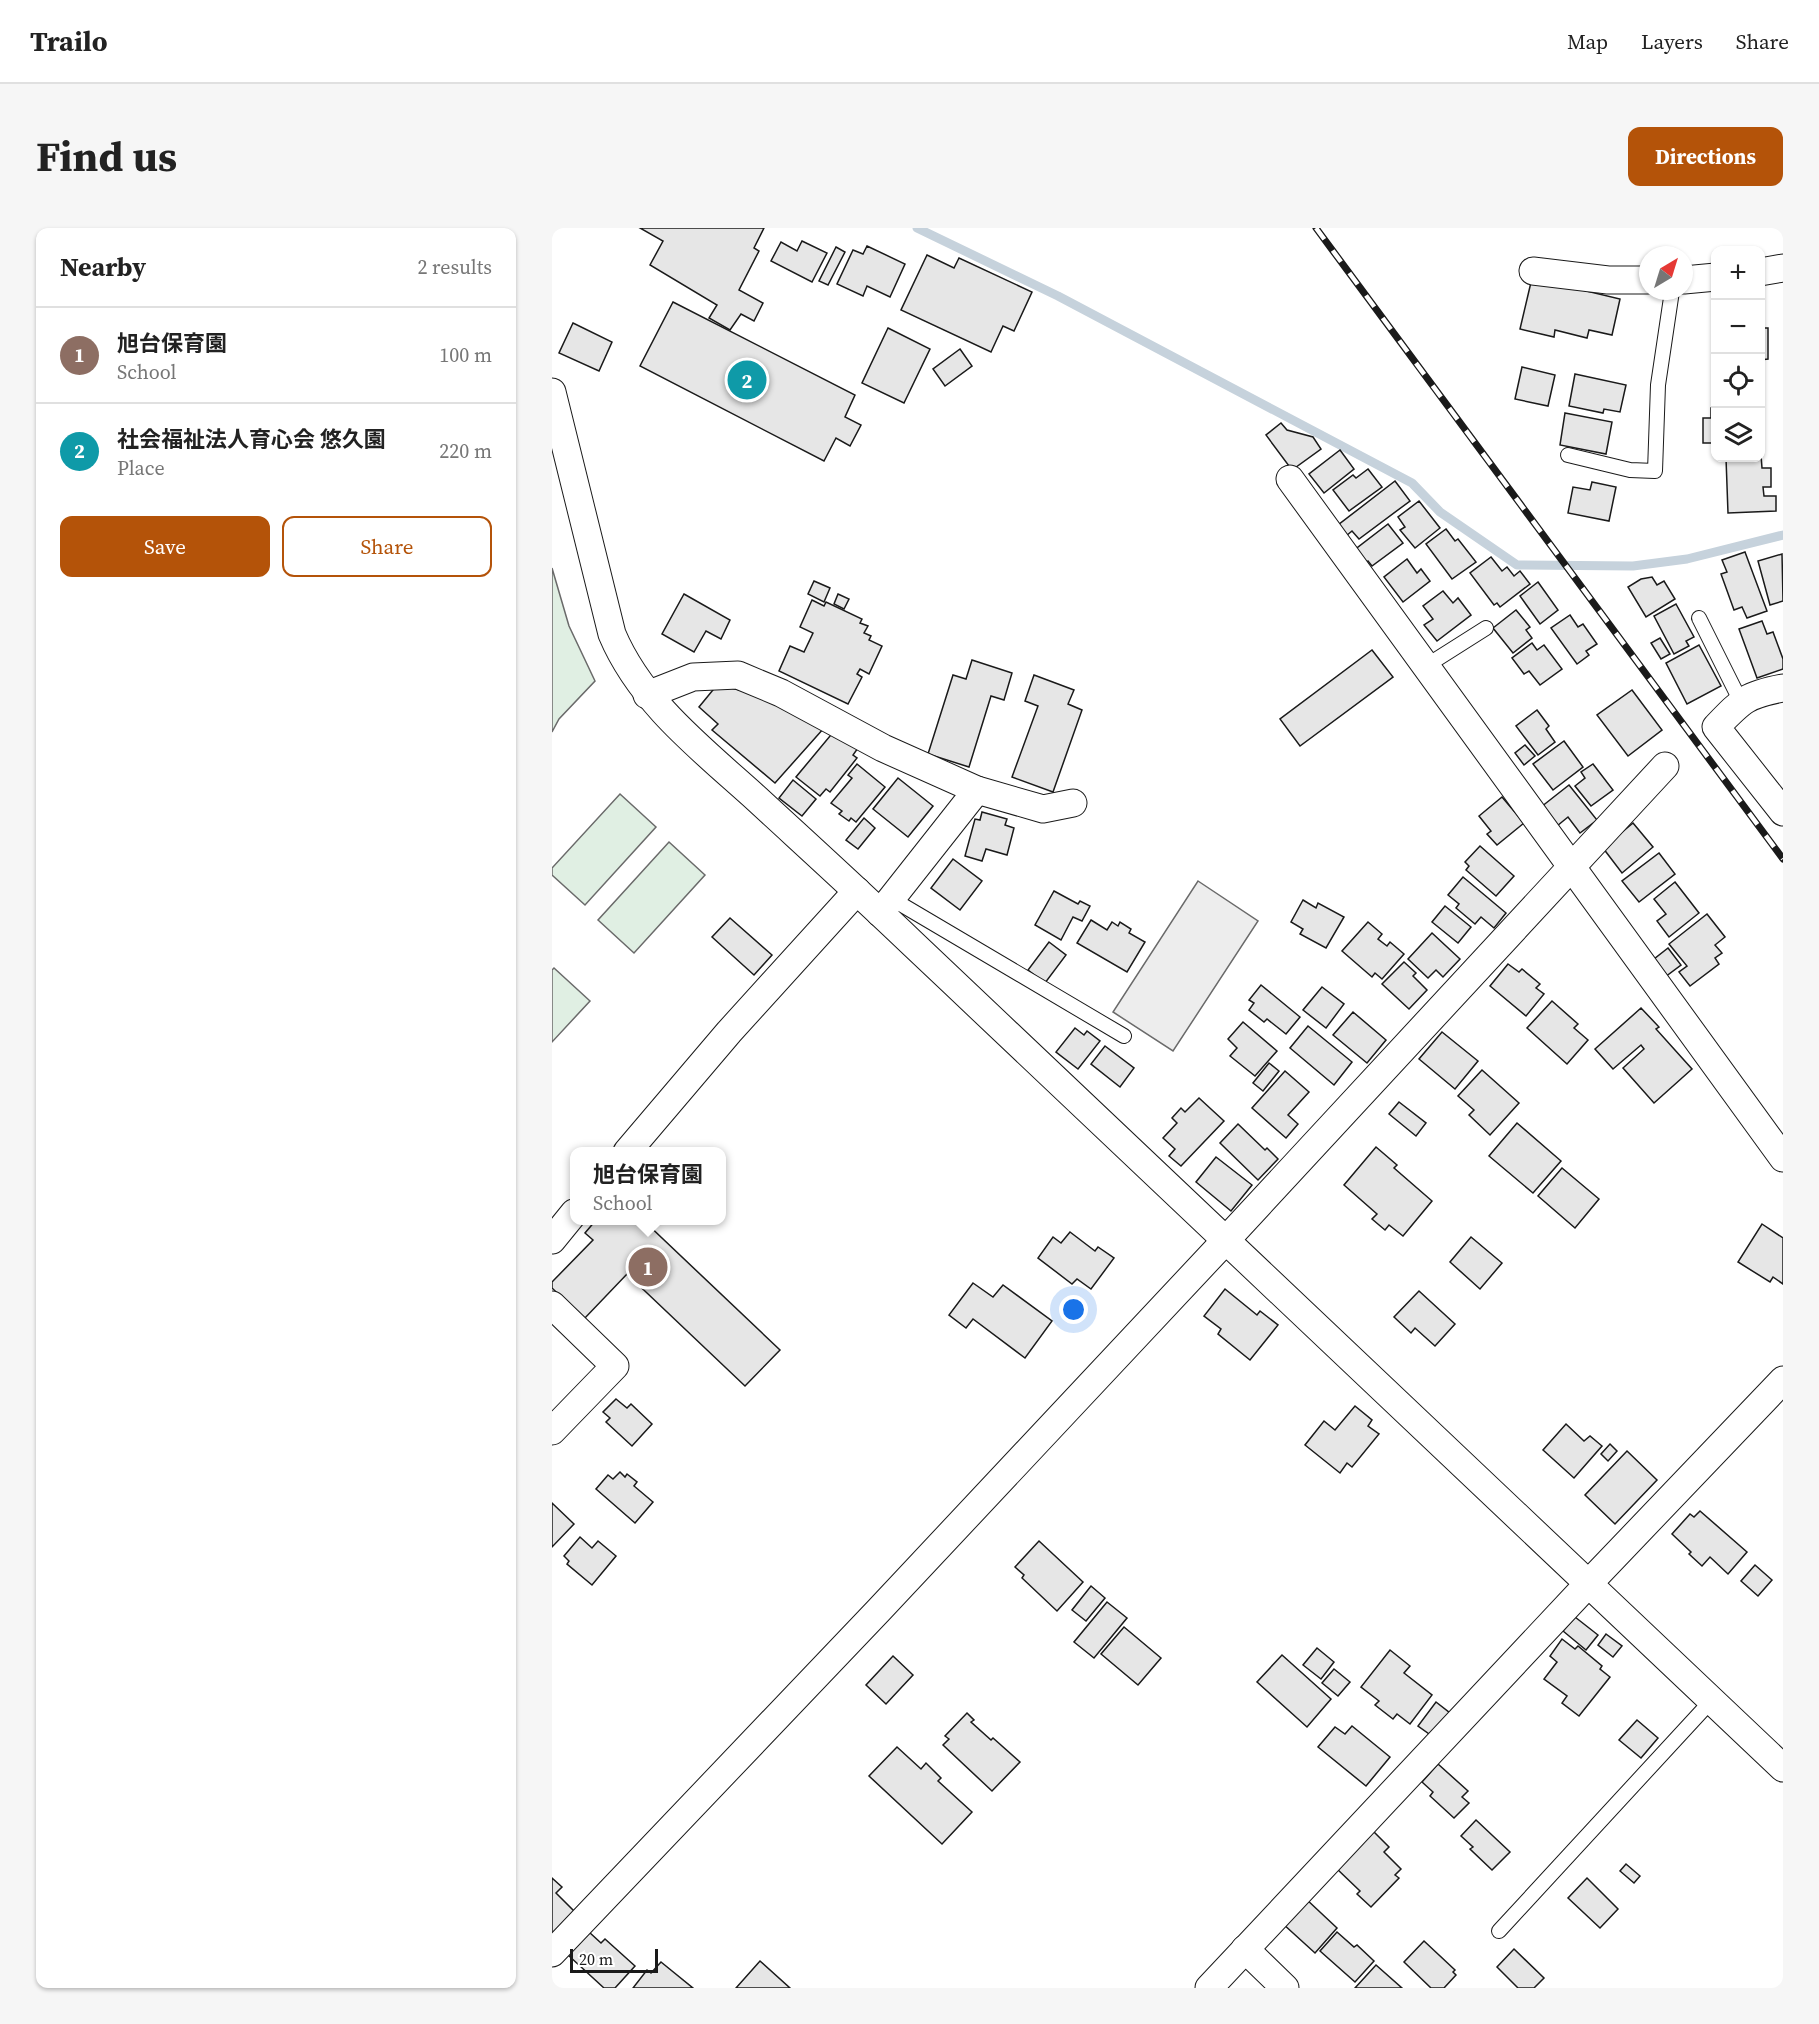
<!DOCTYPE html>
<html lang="en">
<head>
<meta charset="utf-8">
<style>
  :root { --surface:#fff; --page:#f6f6f6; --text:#222; --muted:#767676; --line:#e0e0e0; --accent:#b45309 }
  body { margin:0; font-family:"Source Serif 4","Noto Sans JP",serif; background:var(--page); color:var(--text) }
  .controls { position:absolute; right:18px; top:18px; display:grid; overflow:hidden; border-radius:12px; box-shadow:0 2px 4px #0004 }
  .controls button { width:54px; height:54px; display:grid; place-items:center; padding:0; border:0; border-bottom:2px solid var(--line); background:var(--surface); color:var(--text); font:30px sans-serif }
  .compass { position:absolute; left:1087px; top:18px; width:54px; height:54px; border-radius:50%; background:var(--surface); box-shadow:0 2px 4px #0004; rotate:38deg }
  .scale { position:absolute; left:18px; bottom:15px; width:88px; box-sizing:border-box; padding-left:6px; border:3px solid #1a1a1a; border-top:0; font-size:16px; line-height:21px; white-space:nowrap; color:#1a1a1a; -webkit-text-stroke:4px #fff; paint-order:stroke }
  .you { position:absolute; left:522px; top:1082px; width:21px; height:21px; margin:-15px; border:4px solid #fff; border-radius:50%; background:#1a73e8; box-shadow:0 0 0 9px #1a73e833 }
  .badge { display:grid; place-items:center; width:39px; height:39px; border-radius:50%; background:var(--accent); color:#fff; font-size:20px; font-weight:700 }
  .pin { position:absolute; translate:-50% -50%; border:3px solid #fff; box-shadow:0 2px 6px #0006 }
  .popup { position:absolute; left:18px; top:919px; width:156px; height:78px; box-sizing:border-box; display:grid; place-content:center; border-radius:12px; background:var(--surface); filter:drop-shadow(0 2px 4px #0005); font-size:20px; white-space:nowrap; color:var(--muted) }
  .popup b { font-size:22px; color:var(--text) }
  .popup::after { content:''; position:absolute; left:50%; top:100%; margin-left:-12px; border:12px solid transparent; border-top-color:var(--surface) }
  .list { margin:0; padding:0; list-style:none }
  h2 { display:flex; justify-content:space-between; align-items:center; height:78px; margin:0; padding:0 24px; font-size:26px }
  h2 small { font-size:20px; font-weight:400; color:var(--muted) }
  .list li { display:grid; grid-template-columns:39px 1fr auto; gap:18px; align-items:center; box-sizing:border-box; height:96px; padding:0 24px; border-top:2px solid var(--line) }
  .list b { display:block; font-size:22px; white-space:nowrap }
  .list p { margin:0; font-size:20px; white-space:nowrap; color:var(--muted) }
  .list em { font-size:20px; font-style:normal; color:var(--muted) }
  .actions { display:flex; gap:12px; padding:18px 24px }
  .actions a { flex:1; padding:14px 0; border:2px solid var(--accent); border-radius:12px; text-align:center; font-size:21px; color:var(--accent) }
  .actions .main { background:var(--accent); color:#fff }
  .icon { flex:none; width:33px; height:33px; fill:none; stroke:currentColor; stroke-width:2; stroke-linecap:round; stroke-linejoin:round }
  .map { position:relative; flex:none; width:1231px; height:1760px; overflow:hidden; border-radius:12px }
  header { display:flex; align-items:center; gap:36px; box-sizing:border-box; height:84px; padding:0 30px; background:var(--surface); border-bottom:2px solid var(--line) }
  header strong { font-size:28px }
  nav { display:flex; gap:33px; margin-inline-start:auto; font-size:21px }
  .intro { display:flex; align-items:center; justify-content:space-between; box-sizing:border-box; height:144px; padding:0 36px }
  h1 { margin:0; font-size:42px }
  .button { padding:15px 27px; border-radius:12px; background:var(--accent); color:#fff; font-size:21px; font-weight:700 }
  main { display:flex; gap:36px; padding:0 36px }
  aside { flex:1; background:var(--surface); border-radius:12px; box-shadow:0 2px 4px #0004 }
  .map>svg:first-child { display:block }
</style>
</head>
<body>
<header>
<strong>Trailo</strong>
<nav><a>Map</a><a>Layers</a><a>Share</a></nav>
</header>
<div class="intro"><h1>Find us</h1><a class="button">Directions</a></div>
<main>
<aside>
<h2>Nearby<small>2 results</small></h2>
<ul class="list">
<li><span class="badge" style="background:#8d6e63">1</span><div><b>旭台保育園</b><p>School</p></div><em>100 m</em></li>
<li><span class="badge" style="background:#0f9aa8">2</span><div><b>社会福祉法人育心会 悠久園</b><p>Place</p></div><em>220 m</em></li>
</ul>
<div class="actions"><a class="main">Save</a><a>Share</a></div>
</aside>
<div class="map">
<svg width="1231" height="1760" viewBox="0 0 1231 1760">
  <rect width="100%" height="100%" fill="#fff"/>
  <g fill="#e0efe3" stroke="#6a6a6a" stroke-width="1.5">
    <polygon points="0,340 17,398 43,453 7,491 0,504"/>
    <polygon points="68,566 104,599 33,677 0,647 0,640"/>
    <polygon points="117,614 153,647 82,725 46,692"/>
    <polygon points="2,740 38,773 0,814 0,742"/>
  </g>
  <polygon fill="#ededed" stroke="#6a6a6a" stroke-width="1.5" points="646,653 706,693 621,823 561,784"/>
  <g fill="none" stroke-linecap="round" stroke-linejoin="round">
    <polyline stroke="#c6d2dc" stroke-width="9" points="365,0 506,68 860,255 888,284 965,337 1081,338 1135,331 1231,307"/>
  </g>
  <g fill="#e6e6e6" stroke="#1a1a1a" stroke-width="1.5">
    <polygon points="88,0 212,0 202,20 207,23 187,62 211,75 202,93 189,86 178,102 157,90 165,77 98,37 111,13"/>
    <polygon points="250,13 275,25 260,54 219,33 229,14 245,23"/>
    <polygon points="315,18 353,36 338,69 315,58 311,68 285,56 301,22 311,26"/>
    <polygon points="284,19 293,24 276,57 267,53"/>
    <polygon points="375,27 402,40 407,30 480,64 462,103 451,98 439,124 349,82"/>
    <polygon points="980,50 1068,71 1060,107 1037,102 1035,110 1003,102 1002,109 968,101"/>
    <polygon points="121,74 303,167 293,189 309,197 298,218 284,210 272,233 88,138"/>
    <polygon points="21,95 60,114 47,143 7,125"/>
    <polygon points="336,100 378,121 352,175 310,155"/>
    <polygon points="1208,100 1216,100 1216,131 1208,132"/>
    <polygon points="408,121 420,138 393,158 381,141"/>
    <polygon points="970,139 1003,147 996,178 963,171"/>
    <polygon points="1023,146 1074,157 1068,184 1052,181 1051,185 1017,178"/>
    <polygon points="1159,180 1164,180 1164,215 1151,215 1151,190 1159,190"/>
    <polygon points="1013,185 1060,194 1054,226 1008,217"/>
    <polygon points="729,195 735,202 761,209 769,221 740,242 714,207"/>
    <polygon points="788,222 802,241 772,265 757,246"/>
    <polygon points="1209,227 1210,240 1219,240 1219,259 1211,259 1212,268 1224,268 1224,283 1176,285 1174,230 1208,230"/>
    <polygon points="816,241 830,259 797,283 781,262 801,247 804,250"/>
    <polygon points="843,253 858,273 807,311 800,303 794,308 786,297"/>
    <polygon points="1040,254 1064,259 1057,293 1016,285 1021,259 1038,262"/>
    <polygon points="867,273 888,300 863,320 848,302 853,299 846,289"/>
    <polygon points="836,296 851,315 820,338 816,333 811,337 801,323"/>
    <polygon points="894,301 903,313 906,311 924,334 900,351 874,316"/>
    <polygon points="1193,324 1215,383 1195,390 1190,379 1182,382 1169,346 1175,344 1170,332"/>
    <polygon points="1230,326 1231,373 1218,377 1206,333"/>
    <polygon points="939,329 950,343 955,339 962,348 968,343 978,356 948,379 945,375 942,377 918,345"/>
    <polygon points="855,331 865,345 869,341 878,353 851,374 832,349"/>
    <polygon points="1100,349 1105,357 1112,353 1123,371 1094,389 1076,359 1089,351"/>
    <polygon points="262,353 278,360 272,374 256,366"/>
    <polygon points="986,354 1006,382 988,396 968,368"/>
    <polygon points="891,363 901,375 906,370 919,387 885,413 872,397 881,391 871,378"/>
    <polygon points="132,366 178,392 169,411 154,403 142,424 110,406"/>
    <polygon points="286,366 297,371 292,381 282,376"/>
    <polygon points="260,372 272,378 274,374 310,391 308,395 316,398 312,405 319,408 317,412 330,418 317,446 308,441 305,446 310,449 296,476 227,443 238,418 252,424 261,405 248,399"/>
    <polygon points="1124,376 1142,409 1134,413 1137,418 1122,426 1102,388"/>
    <polygon points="964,382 978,399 974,402 980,410 961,425 941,400"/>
    <polygon points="1018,387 1026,399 1031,396 1045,416 1034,423 1037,427 1025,436 999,400"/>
    <polygon points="1210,393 1215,406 1221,404 1231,431 1231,441 1205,450 1187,401"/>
    <polygon points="1108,410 1118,426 1109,431 1099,415"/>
    <polygon points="980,415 985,422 992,417 1010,441 988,457 977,443 972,446 960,430"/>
    <polygon points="1147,417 1169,458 1135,476 1114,435"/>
    <polygon points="820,422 841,449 748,518 728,491"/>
    <polygon points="420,432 460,445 452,472 439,468 417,539 376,526 401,447 414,451"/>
    <polygon points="482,447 522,462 516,476 530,482 501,564 460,549 486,478 473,473"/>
    <polygon points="165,457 197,464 272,500 223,555 160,502 166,496 147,479"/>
    <polygon points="1080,462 1110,502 1076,528 1045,487"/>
    <polygon points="985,482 997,498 994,501 1003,514 986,527 964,498"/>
    <polygon points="283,502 306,520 301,527 305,530 278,564 274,561 268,568 244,549"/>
    <polygon points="1012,513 1031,539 1001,562 981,536"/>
    <polygon points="973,517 983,528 972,537 963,525"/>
    <polygon points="305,536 333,559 304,594 299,590 297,593 287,586 290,583 279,575 300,550 296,547"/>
    <polygon points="1041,536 1061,562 1039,578 1023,558 1033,550 1029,544"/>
    <polygon points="346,550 381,578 356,609 321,581"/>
    <polygon points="241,552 264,571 250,588 227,570"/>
    <polygon points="1017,557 1045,592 1028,605 1016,589 1005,598 989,579"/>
    <polygon points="950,569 972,595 945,617 935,606 939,603 927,588"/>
    <polygon points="430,584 455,591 453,597 462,600 455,627 434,621 430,633 413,628 423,591 428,592"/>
    <polygon points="312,590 323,600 306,621 294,612"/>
    <polygon points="1081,595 1101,619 1070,645 1051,620"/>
    <polygon points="928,618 962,648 944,668 914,642 917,638 913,634"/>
    <polygon points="1107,625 1123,646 1087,674 1070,653"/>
    <polygon points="401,631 430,653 408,682 379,660"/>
    <polygon points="911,649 954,685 942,700 929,689 923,696 904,680 907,676 896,667"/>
    <polygon points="1123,654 1147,685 1117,709 1105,693 1114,686 1102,671"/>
    <polygon points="502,663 526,676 528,673 538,678 530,693 521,689 509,712 483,697"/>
    <polygon points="751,672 764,680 766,675 792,689 774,720 748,706 751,701 739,694"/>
    <polygon points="893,678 919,699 906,715 880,694"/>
    <polygon points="1155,686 1173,709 1163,717 1170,725 1163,730 1167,736 1138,758 1127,744 1135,738 1117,716"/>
    <polygon points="178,690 220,727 202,747 160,709"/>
    <polygon points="539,692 555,702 560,694 566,698 568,694 579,701 577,705 593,714 575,744 525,715"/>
    <polygon points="816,694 830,706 826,711 835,718 838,714 852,726 830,751 823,745 820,749 790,723"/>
    <polygon points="880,705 908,731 891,749 884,742 876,750 856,731"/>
    <polygon points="497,714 514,727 493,755 476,742"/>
    <polygon points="1116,720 1129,737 1109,752 1097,735"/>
    <polygon points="852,734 864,745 861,748 875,762 857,781 830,756"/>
    <polygon points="956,736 967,744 970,741 988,756 984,760 992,766 974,788 938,758"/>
    <polygon points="709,757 748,789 734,806 715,791 712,794 697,782 702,775 697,772"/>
    <polygon points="770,759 792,776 774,800 751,782"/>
    <polygon points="1000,773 1026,796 1022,800 1036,812 1015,836 975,800"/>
    <polygon points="1089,780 1107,799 1104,801 1140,841 1102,875 1071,840 1092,821 1089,817 1061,841 1043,821"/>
    <polygon points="801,784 834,812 815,835 781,807"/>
    <polygon points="691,794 725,823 703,848 678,828 685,820 676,811"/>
    <polygon points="756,798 800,834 782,857 738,820"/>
    <polygon points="523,800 532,807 535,803 548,813 526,841 504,824"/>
    <polygon points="890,804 926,833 903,861 867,831"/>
    <polygon points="553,818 582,840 568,859 539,836"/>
    <polygon points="717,835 727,843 711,863 701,855"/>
    <polygon points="930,842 967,875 938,907 917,887 922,882 906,868"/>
    <polygon points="733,843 757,864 736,887 746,896 734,910 700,880"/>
    <polygon points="647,870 672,893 629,938 617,928 623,921 611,910 625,895 620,890 629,880 633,884"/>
    <polygon points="847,874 874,895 864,908 837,886"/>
    <polygon points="965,895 1009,933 981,965 937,928"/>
    <polygon points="686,896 713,922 715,920 726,931 706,952 668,915"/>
    <polygon points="824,919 845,937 842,940 880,973 851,1008 837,997 833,1002 820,991 825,986 792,957"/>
    <polygon points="664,929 700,957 679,983 644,954"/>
    <polygon points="1010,940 1047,971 1023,1000 986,968"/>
    <polygon points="44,992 91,992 228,1122 193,1158 75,1046 32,1091 0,1060 0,1054 41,1012 33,1005"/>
    <polygon points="1210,996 1231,1010 1231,1056 1221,1049 1218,1054 1186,1034"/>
    <polygon points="518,1004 543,1023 546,1019 562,1030 539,1061 525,1051 520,1056 486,1030 501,1009 509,1015"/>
    <polygon points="919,1009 950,1035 928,1061 898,1034"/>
    <polygon points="421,1055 441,1069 451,1057 500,1093 473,1130 421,1091 414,1100 397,1087"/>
    <polygon points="673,1061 705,1087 708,1083 726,1097 698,1132 666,1106 669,1101 652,1088"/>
    <polygon points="867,1063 903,1096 883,1118 863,1100 859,1105 842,1089"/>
    <polygon points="64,1171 75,1180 79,1176 100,1196 80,1218 54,1194 58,1190 51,1184"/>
    <polygon points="803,1178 820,1192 816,1198 827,1206 800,1239 795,1235 788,1245 753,1217 772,1193 783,1202"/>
    <polygon points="1014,1196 1032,1213 1038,1208 1050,1218 1022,1250 991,1222"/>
    <polygon points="1058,1216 1065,1223 1056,1233 1049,1226"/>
    <polygon points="1075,1223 1105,1252 1063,1296 1033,1267"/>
    <polygon points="68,1244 73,1249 75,1246 85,1254 82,1258 101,1274 83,1295 44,1261 56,1247 61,1251"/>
    <polygon points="0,1275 22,1296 0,1319"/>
    <polygon points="1148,1283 1195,1324 1176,1346 1158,1329 1150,1338 1137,1326 1139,1324 1120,1306 1138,1286 1142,1289"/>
    <polygon points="28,1309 40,1320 46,1313 64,1328 40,1357 15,1336 17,1333 12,1328"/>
    <polygon points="487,1313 531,1354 505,1383 470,1350 472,1347 463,1339"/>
    <polygon points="1203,1337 1220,1352 1206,1368 1189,1353"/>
    <polygon points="539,1358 553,1370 534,1393 520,1382"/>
    <polygon points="555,1374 575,1390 542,1430 522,1414"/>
    <polygon points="1023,1389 1046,1407 1034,1422 1011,1403"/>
    <polygon points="572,1399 609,1430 586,1457 549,1426"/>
    <polygon points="1054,1406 1070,1418 1061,1429 1046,1417"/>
    <polygon points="1010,1411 1023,1421 1026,1418 1050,1438 1048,1441 1058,1449 1027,1488 1010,1475 1015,1468 992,1451 1005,1434 998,1428"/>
    <polygon points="765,1420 782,1434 769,1451 751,1437"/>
    <polygon points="838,1422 858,1438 852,1445 880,1467 858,1496 845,1486 841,1491 823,1477 827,1473 809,1459"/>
    <polygon points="730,1427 779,1471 755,1499 705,1454"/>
    <polygon points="341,1428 361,1447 334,1476 314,1457"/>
    <polygon points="782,1441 798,1454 786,1468 770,1455"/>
    <polygon points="884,1474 898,1485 880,1508 866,1498"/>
    <polygon points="415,1485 422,1492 419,1494 439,1512 441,1510 468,1534 440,1563 391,1517 397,1511 393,1508"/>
    <polygon points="1085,1492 1106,1510 1089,1530 1067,1512"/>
    <polygon points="800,1498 838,1529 814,1558 766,1519 783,1499 793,1506"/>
    <polygon points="345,1519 369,1541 374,1535 389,1550 386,1553 420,1584 390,1616 317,1548"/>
    <polygon points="886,1536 916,1563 910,1569 917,1575 902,1590 878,1568 881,1564 870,1554"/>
    <polygon points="924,1592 958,1624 940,1642 918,1621 921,1619 909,1608"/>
    <polygon points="820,1602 837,1619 832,1624 849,1641 843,1647 847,1650 819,1679 805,1666 808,1663 784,1640"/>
    <polygon points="1074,1636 1088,1648 1082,1655 1068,1643"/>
    <polygon points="0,1650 10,1659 4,1665 23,1684 0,1708"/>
    <polygon points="1035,1650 1066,1681 1048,1700 1016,1670"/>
    <polygon points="753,1670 785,1700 763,1725 730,1695"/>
    <polygon points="37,1704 49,1715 53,1711 83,1738 63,1760 52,1760 16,1727"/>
    <polygon points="785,1704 802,1719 805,1717 822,1733 803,1754 768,1723"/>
    <polygon points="872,1713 903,1742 901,1744 904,1747 892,1760 879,1760 852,1734"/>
    <polygon points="962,1721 992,1750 982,1760 966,1760 945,1739"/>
    <polygon points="208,1733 238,1760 184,1760"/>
    <polygon points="109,1734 141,1760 81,1760 95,1742 99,1745"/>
    <polygon points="824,1737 850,1760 803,1760"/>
  </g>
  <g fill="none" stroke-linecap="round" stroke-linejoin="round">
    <g stroke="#1a1a1a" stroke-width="16">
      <g id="lane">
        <polyline points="1016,227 1078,242 1103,243 1106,157 1120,63"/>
        <polyline points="1147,390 1189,474"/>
        <polyline points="874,438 934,400"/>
        <polyline points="340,671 572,808"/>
        <polyline points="947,1703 1160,1472"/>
      </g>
    </g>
    <g stroke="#1a1a1a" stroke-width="29">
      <g id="street">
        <polyline points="981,43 1056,52 1096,52"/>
        <polyline points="1208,44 1231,40"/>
        <polyline points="1132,52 1164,49"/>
        <path d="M0,164L60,406C89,475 151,522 205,571C257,619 310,667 361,716C651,991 942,1265 1231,1540"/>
        <polyline points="738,251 1231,930"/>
        <path d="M1231,460C1194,467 1190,472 1164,499L1231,584"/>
        <polyline points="95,467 141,449 186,447 229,465 331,520 425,562 491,581 521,575"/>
        <polyline points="328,685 425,562"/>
        <polyline points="75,924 177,804 305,663"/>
        <polyline points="0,1012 22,985"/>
        <polyline points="0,1077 63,1138 0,1203"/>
        <polyline points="693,1721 733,1760"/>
        <polyline points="0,1725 327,1382 674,1012 1113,538"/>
        <polyline points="657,1760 1038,1354 1231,1152"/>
      </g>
    </g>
    <use href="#lane" stroke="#fff" stroke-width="14"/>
    <use href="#street" stroke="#fff" stroke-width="27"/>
    <g stroke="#1a1a1a" stroke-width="7">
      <polyline id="rail" points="764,0 1231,631"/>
    </g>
    <use href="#rail" stroke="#fff" stroke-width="4.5" stroke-dasharray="14" stroke-linecap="butt"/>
  </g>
</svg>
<div class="controls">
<button>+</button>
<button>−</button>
<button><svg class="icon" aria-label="locate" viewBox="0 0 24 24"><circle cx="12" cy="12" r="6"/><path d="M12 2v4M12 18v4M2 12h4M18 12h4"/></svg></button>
<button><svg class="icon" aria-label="layers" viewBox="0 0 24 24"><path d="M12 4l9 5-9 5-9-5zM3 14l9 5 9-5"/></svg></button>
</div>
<svg class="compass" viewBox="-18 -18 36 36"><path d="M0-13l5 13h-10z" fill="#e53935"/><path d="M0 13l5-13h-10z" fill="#767676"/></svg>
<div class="scale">20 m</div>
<div class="you"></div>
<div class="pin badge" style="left:96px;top:1039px;background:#8d6e63">1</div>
<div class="popup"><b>旭台保育園</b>School</div>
<div class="pin badge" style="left:195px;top:152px;background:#0f9aa8">2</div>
</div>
</main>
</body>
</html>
